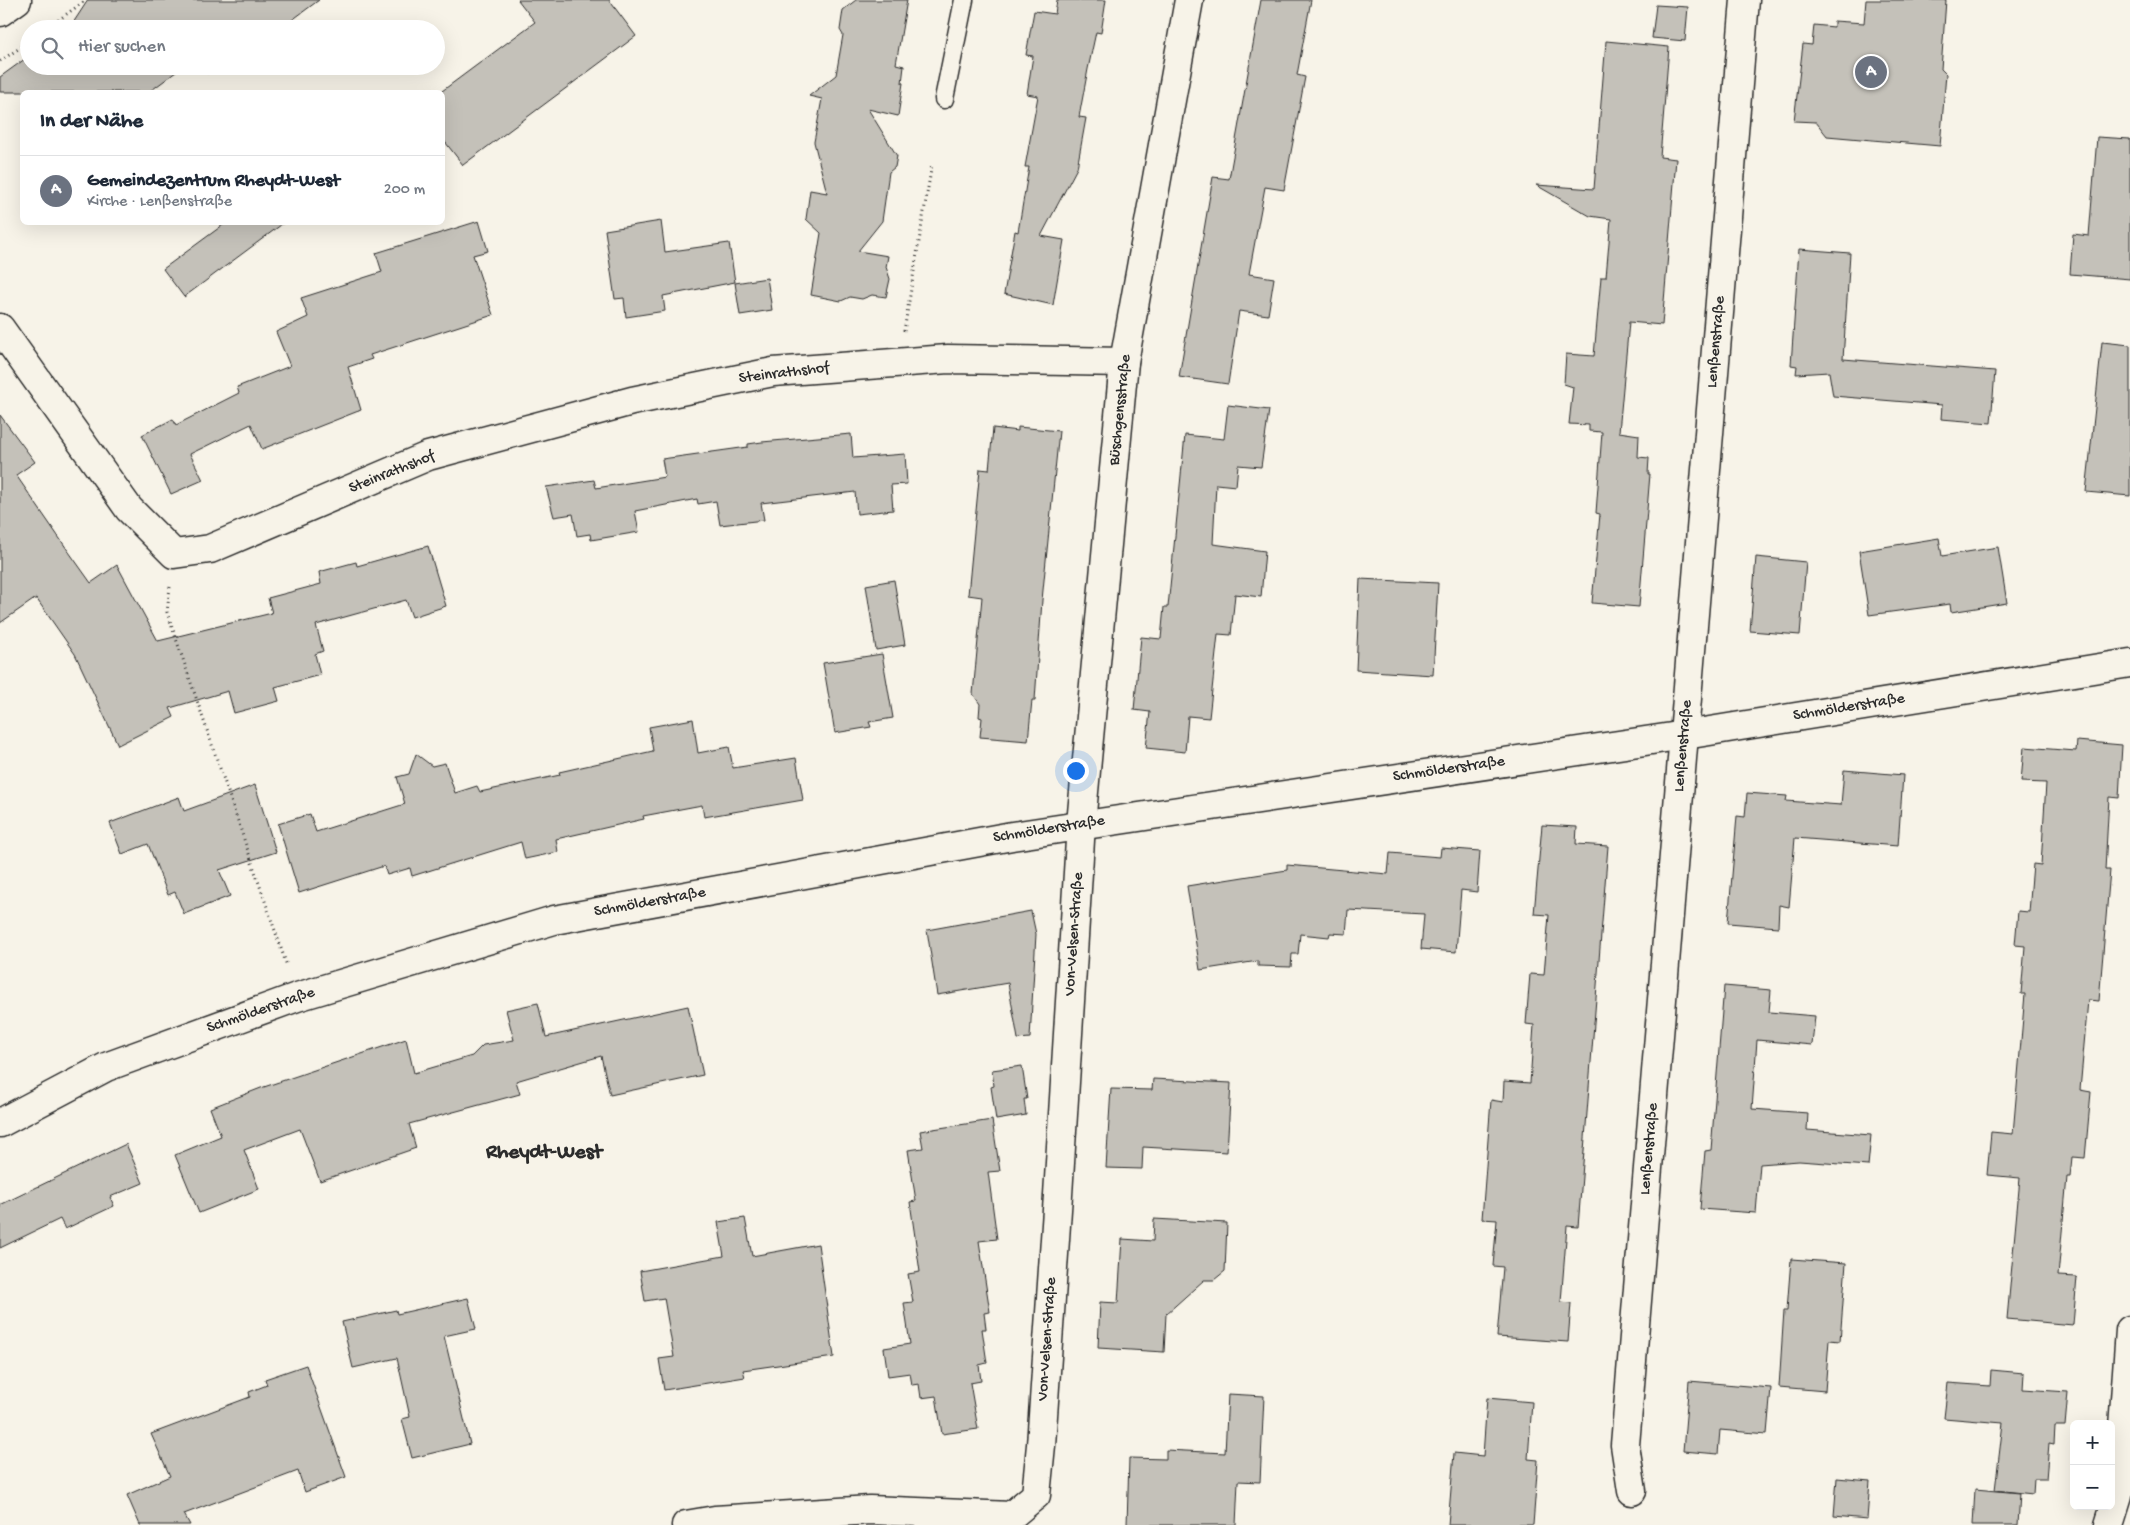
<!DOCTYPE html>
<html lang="de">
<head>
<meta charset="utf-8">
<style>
  :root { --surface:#fff; --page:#f6f6f7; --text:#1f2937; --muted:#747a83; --line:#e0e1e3; --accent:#1f6fb2 }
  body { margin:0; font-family:"Gochi Hand",sans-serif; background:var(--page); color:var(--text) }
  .controls { position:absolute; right:15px; bottom:15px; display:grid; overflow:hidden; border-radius:8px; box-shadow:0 5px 20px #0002 }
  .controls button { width:45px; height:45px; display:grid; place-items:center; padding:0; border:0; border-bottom:1px solid var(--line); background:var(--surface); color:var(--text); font:25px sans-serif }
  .you { position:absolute; left:1075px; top:770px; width:18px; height:18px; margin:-12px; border:4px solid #fff; border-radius:50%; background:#1a73e8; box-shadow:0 0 0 8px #1a73e833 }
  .badge { display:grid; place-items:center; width:32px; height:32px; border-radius:50%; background:var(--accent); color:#fff; font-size:16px; font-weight:700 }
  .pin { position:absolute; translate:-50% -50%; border:2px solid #fff; box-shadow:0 1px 5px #0006 }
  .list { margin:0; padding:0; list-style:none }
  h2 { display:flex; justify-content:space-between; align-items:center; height:65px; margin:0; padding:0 20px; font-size:21px }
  h2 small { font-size:16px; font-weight:400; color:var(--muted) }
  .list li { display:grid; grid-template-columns:32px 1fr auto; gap:15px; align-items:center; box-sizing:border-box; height:70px; padding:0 20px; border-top:1px solid var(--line) }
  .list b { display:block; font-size:19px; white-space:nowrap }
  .list p { margin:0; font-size:16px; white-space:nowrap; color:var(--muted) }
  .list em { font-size:16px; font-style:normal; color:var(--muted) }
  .icon { flex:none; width:28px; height:28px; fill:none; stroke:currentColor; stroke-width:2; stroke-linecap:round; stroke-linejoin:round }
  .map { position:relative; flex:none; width:2130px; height:1525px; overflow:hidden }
  .search { position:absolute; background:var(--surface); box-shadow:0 5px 20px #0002; left:20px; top:20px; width:425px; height:55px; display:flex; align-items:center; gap:12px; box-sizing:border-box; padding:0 18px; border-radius:28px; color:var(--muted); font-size:19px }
  .panel { position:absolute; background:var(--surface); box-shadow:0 5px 20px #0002; left:20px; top:90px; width:425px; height:135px; border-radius:8px }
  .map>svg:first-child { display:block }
</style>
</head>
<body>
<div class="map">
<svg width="2130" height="1525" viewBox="0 0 2130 1525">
  <rect width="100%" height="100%" fill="#f7f3e8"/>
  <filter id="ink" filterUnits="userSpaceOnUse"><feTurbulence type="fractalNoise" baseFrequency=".02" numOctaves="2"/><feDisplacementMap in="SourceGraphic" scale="10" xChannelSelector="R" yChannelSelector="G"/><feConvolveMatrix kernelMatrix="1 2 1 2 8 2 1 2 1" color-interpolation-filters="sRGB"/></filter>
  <g filter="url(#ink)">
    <g fill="#c4c1b9" stroke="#2b2b2b">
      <polygon points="88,0 319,0 280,29 66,29 73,23"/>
      <polygon points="518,0 609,0 636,36 463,165 442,138 442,91 535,22"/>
      <polygon points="856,0 907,0 896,64 904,66 902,83 903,83 898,116 868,109 897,156 895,167 889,172 882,221 858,251 888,256 886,267 890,279 886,297 872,295 862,299 850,297 841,301 811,295 821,233 806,219 810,190 827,193 814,142 822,99 809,96 836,75 843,35 840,30 843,10"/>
      <polygon points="1057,0 1106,0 1101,33 1096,32 1088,69 1079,117 1086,118 1077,168 1041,236 1064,240 1053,305 1004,294 1015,231 1018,232 1029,167 1025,167 1038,96 1027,94 1033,56 1026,55 1034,11 1055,14"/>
      <polygon points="1261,0 1311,0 1297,75 1305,77 1284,190 1265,187 1249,274 1274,278 1268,315 1239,311 1228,384 1179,377 1213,177 1229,179"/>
      <polygon points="1866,0 1946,0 1941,69 1946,74 1940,146 1827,136 1816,122 1794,121 1803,44 1812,45 1814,25 1834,27 1834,21 1864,23"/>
      <polygon points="1656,5 1688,7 1685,41 1652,38"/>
      <polygon points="1606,41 1669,47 1660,157 1676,159 1662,325 1629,322 1619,432 1639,435 1638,457 1649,458 1648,474 1650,474 1639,607 1592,603 1600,514 1596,513 1602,432 1589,431 1589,425 1569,424 1573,387 1564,384 1566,354 1594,356 1601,277 1606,277 1611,219 1590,216 1536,185 1594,189"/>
      <polygon points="29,56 29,66 184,66 149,92 0,92 0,77"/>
      <polygon points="201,66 217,66 207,74"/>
      <polygon points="2097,137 2130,139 2130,279 2070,274 2073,234 2089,236"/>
      <polygon points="479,221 488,251 473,255 493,315 370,355 372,359 348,367 361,410 262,449 251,424 190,454 203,480 171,494 142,435 173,419 176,425 239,393 237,387 290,366 276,332 308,317 301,298 382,272 376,253"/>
      <polygon points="661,221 665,252 729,243 735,282 663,296 665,311 626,317 624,298 615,299 605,230"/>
      <polygon points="227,222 285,222 184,297 163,269"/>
      <polygon points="1799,249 1850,253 1843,359 1995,371 1991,423 1941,419 1942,405 1833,396 1829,372 1796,374 1797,366 1791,365"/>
      <polygon points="767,278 772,310 740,315 735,283"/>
      <polygon points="2102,342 2130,345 2130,496 2086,492"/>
      <polygon points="1228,405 1269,410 1261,467 1238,465 1236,486 1216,484 1213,544 1265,551 1261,597 1235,594 1231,635 1218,634 1209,718 1188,716 1185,752 1146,748 1150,712 1134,710 1141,637 1161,639 1164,607 1168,607 1185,435 1224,439"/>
      <polygon points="0,415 35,462 16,475 69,552 91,583 117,565 158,641 272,613 268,598 321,584 319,572 356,562 357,566 428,546 446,606 412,617 406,600 316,625 323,651 315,654 320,675 275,687 279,701 234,713 228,691 170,708 174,717 118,745 75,654 36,598 0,623"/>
      <polygon points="1018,427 1059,431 1042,600 1035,700 1032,700 1028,741 980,737 982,718 979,717 980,704 973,694 982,597 968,595 980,469 989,470 993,428 1018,431"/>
      <polygon points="851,434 853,458 905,454 907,484 891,485 893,510 857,514 855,492 761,503 764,520 720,525 716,501 698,504 697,499 635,511 639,532 591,540 590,534 577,536 573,514 554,517 546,487 594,480 596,488 665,477 662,459 748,447 748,444 762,442"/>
      <polygon points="1939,538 1942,556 1998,547 2007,603 1951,612 1950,604 1869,615 1859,551"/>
      <polygon points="1756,557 1806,562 1800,635 1750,631"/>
      <polygon points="1360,579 1438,583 1433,675 1356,670"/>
      <polygon points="894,580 905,645 876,650 866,585"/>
      <polygon points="882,654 893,718 869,722 871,727 835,733 823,663"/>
      <polygon points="693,719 698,753 729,747 733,768 796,758 803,800 704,817 702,805 643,816 644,819 556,839 558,852 525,859 521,842 412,876 410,868 387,875 384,866 299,893 278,824 310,814 316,832 405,804 397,777 409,774 416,754 432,766 445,763 455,793 477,786 480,792 560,775 559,772 653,751 649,727"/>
      <polygon points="2077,741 2122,745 2119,798 2109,797 2105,870 2110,870 2099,1001 2088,1000 2080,1090 2091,1092 2085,1158 2072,1157 2070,1177 2067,1177 2058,1276 2077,1277 2073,1325 2007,1319 2020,1178 1987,1175 1991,1132 2013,1134 2025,994 2021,994 2025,946 2015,945 2018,911 2029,912 2033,864 2041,865 2046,783 2021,782 2024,747 2076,751"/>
      <polygon points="1844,770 1903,775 1898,846 1795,838 1789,907 1779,905 1778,927 1728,923 1737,816 1745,817 1747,793 1787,796 1786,801 1841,805"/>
      <polygon points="255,785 276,852 219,870 230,896 184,914 175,892 168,895 148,844 122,854 110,823 179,797 184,811"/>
      <polygon points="1542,825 1577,827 1576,844 1608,846 1578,1227 1567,1226 1561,1302 1571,1303 1568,1342 1497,1337 1503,1267 1493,1266 1497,1220 1482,1219 1491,1100 1503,1102 1504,1081 1530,1083 1534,1025 1526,1024 1530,974 1544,975 1549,915 1534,914"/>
      <polygon points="1441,848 1480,851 1477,892 1461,890 1456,952 1421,949 1424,914 1348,910 1346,934 1330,933 1329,937 1300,934 1298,954 1292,954 1291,967 1258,966 1258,961 1200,970 1187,886 1287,870 1287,865 1388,874 1390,853 1440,857"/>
      <polygon points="1031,911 1036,934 1030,1038 1018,1039 1008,983 937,995 927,930"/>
      <polygon points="1724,986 1771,990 1769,1012 1815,1016 1812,1045 1757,1040 1752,1109 1808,1113 1807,1130 1871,1135 1868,1166 1799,1161 1760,1164 1756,1213 1700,1209 1705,1151 1711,1150"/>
      <polygon points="538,1003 546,1037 688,1006 703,1075 610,1095 601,1056 516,1081 520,1094 409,1124 416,1148 320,1181 300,1129 244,1150 259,1189 199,1213 175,1155 221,1136 210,1108 261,1088 406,1039 414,1073 472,1056 483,1045 514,1040 506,1010"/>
      <polygon points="1022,1066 1027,1099 1024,1099 1026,1115 996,1120 991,1087 994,1086 992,1070"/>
      <polygon points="1153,1079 1231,1083 1227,1152 1143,1147 1142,1169 1106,1168 1111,1089 1152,1090"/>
      <polygon points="992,1120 1000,1171 988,1172 997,1239 979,1241 990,1312 984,1313 986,1329 982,1329 987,1363 979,1365 981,1381 970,1383 978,1429 942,1434 936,1396 921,1398 919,1384 912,1385 910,1373 888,1376 884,1348 910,1344 904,1303 913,1302 908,1274 920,1272 910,1202 916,1201 908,1150 923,1148 920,1131"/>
      <polygon points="126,1144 143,1183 110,1197 114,1206 65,1229 60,1219 0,1248 0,1205"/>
      <polygon points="745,1218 752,1256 818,1244 834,1357 743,1370 745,1377 664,1390 659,1359 674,1357 664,1298 645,1301 640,1271 724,1256 718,1222"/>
      <polygon points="1154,1219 1227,1223 1225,1271 1214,1280 1204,1280 1166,1314 1164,1352 1098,1348 1100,1302 1118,1303 1122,1239 1153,1241"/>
      <polygon points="1791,1259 1846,1263 1840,1341 1829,1340 1825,1391 1779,1387 1784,1310 1787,1310"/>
      <polygon points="468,1298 476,1329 444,1336 470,1444 412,1458 402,1419 410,1417 397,1358 353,1368 342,1322 396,1310 397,1314"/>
      <polygon points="306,1365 346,1477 305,1492 298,1471 184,1514 190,1525 140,1525 127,1495 170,1476 151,1434 250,1397 249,1392 267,1385 265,1379"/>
      <polygon points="1991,1370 2024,1373 2023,1389 2068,1392 2065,1426 2055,1426 2054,1444 2049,1443 2046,1479 2034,1479 2033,1494 1995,1490 2003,1423 1944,1418 1948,1383 1990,1386"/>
      <polygon points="1689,1381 1771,1388 1767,1434 1720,1430 1718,1454 1683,1451"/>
      <polygon points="1228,1394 1264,1396 1260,1482 1238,1481 1236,1525 1127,1525 1129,1458 1166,1459 1166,1450 1225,1453"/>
      <polygon points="1487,1398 1532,1402 1528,1459 1538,1460 1533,1525 1448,1525 1454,1453 1483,1456"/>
      <polygon points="1837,1478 1870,1481 1867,1519 1834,1516"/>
      <polygon points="1975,1489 2020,1493 2018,1525 1973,1525"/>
    </g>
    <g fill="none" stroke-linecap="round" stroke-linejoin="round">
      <g stroke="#2b2b2b" stroke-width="21">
        <polyline id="lane" points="944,99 964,0"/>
      </g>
      <g stroke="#2b2b2b" stroke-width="31">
        <g id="street">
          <polyline points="0,328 129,509 174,554 210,549 428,456 632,401 773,372 948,359 1124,362"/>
          <polyline points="0,1123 106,1067 297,997 554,920 1012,836 1685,735 2130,663"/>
          <polyline points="1632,1491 1625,1445 1745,0"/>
          <polyline points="686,1525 715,1520 870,1510 1011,1516 1036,1495 1041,1445 1058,1195 1081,824 1124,362 1189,0"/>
          <polyline points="2109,1525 2118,1496 2130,1330"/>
        </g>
      </g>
      <g stroke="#2b2b2b" stroke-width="31">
        <polyline id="primary" points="0,12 17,0"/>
      </g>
      <g stroke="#2b2b2b" stroke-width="3" stroke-dasharray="1 4" stroke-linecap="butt">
        <polyline points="46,29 86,0"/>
        <polyline points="0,61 29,42"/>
        <polyline points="904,331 932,164"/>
        <polyline points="170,587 167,612 287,966"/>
      </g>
      <use href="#lane" stroke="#f7f3e8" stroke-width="18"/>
      <use href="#street" stroke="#f7f3e8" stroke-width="28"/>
      <use href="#primary" stroke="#f7f3e8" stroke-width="28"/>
    </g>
  </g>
  <g text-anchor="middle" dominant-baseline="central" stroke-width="4.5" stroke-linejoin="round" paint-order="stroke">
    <g font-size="16" fill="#2b2b2b" stroke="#f7f3e8">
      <text transform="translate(1717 342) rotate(-85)">Lenßenstraße</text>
      <text transform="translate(784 374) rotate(-7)">Steinrathshof</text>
      <text transform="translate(1121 410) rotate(-84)">Büschgensstraße</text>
      <text transform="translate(392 473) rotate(-22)">Steinrathshof</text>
      <text transform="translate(1849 708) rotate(-9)">Schmölderstraße</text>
      <text transform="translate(1684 746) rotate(-85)">Lenßenstraße</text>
      <text transform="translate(1449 770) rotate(-8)">Schmölderstraße</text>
      <text transform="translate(1049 830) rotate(-9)">Schmölderstraße</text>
      <text transform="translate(650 903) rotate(-10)">Schmölderstraße</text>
      <text transform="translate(1075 934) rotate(-86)">Von-Velsen-Straße</text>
      <text transform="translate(261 1011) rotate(-19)">Schmölderstraße</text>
      <text transform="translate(1650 1149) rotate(-85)">Lenßenstraße</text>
      <text transform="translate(1048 1339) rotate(-86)">Von-Velsen-Straße</text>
    </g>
    <g font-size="21" font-weight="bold" fill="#2b2b2b" stroke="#f7f3e8">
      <text x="544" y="1153">Rheydt-West</text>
    </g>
  </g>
</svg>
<div class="controls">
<button>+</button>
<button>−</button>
</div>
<div class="you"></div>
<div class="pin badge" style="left:1871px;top:72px;background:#6b7280">A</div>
<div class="search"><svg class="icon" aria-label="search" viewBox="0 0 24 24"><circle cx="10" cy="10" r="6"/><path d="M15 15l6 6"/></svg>Hier suchen</div>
<section class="panel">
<h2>In der Nähe<small></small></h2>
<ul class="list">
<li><span class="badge" style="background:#6b7280">A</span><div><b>Gemeindezentrum Rheydt-West</b><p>Kirche · Lenßenstraße</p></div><em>200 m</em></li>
</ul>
</section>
</div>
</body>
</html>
